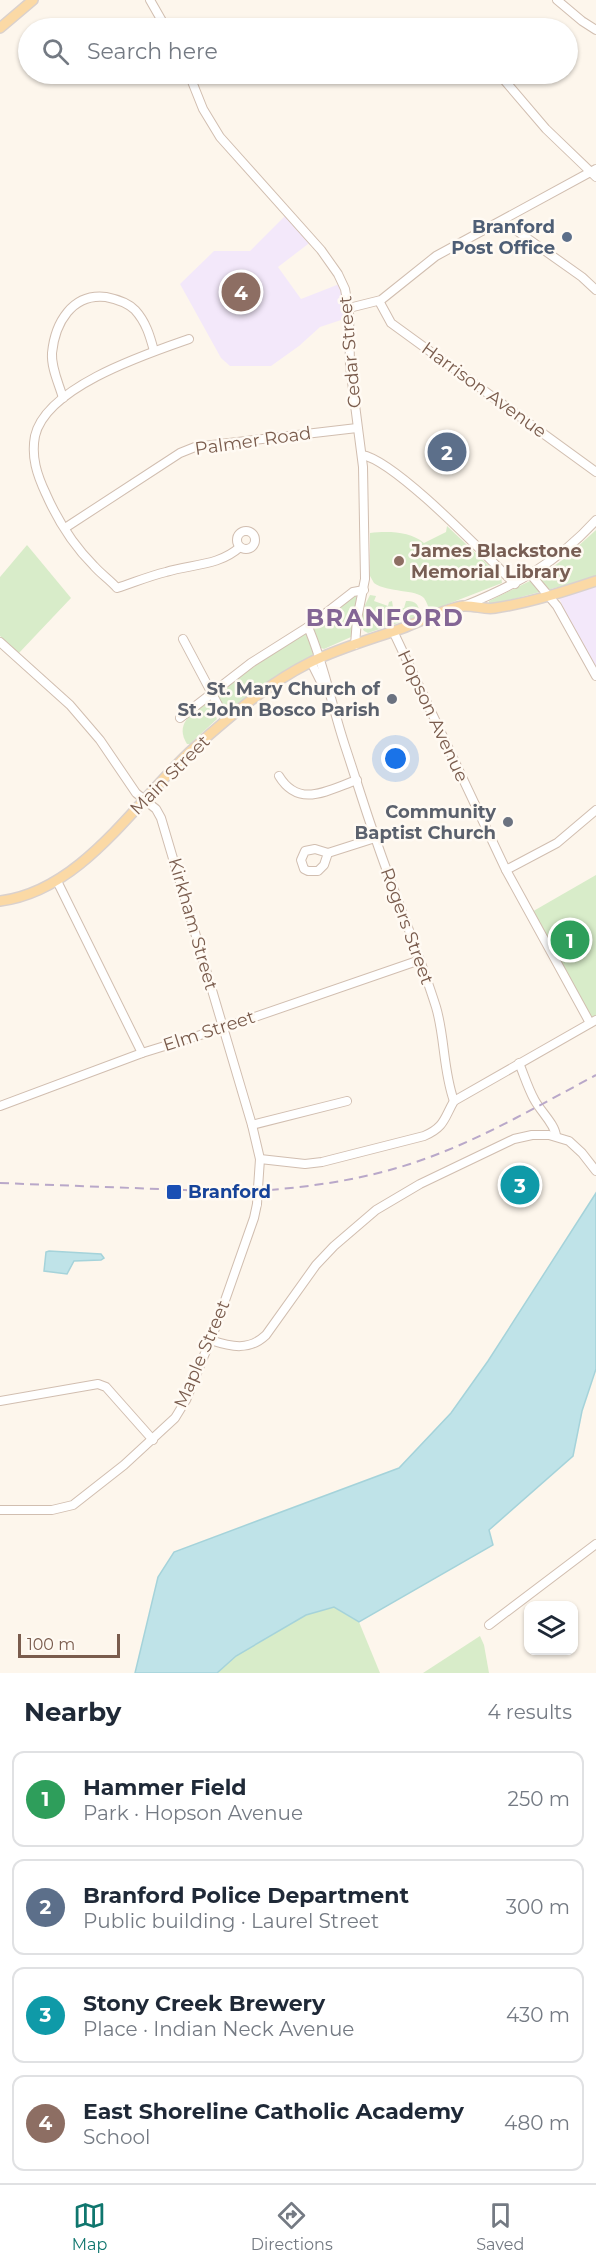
<!DOCTYPE html>
<html lang="en">
<head>
<meta charset="utf-8">
<style>
  :root { --surface:#fff; --page:#f6f6f7; --text:#1f2937; --muted:#747a83; --line:#e0e1e3; --accent:#0f766e }
  body { margin:0; font-family:Montserrat,sans-serif; background:var(--page); color:var(--text) }
  .controls { position:absolute; right:18px; bottom:18px; display:grid; overflow:hidden; border-radius:12px; box-shadow:0 2px 4px #0004 }
  .controls button { width:54px; height:54px; display:grid; place-items:center; padding:0; border:0; border-bottom:2px solid var(--line); background:var(--surface); color:var(--text); font:30px sans-serif }
  .scale { position:absolute; left:18px; bottom:15px; width:102px; box-sizing:border-box; padding-left:6px; border:3px solid #7a5c4d; border-top:0; font-size:16px; line-height:21px; white-space:nowrap; color:#7a5c4d; -webkit-text-stroke:4px #fffaf3; paint-order:stroke }
  .you { position:absolute; left:396px; top:759px; width:21px; height:21px; margin:-15px; border:4px solid #fff; border-radius:50%; background:#1a73e8; box-shadow:0 0 0 9px #1a73e833 }
  .badge { display:grid; place-items:center; width:39px; height:39px; border-radius:50%; background:var(--accent); color:#fff; font-size:20px; font-weight:700 }
  .pin { position:absolute; translate:-50% -50%; border:3px solid #fff; box-shadow:0 2px 6px #0006 }
  .list { margin:0; padding:0; list-style:none }
  h2 { display:flex; justify-content:space-between; align-items:center; height:78px; margin:0; padding:0 24px; font-size:26px }
  h2 small { font-size:20px; font-weight:400; color:var(--muted) }
  .list li { display:grid; grid-template-columns:39px 1fr auto; gap:18px; align-items:center; box-sizing:border-box; height:96px; margin:0 12px 12px; padding:0 12px; border:2px solid var(--line); border-radius:12px }
  .list b { display:block; font-size:22px; white-space:nowrap }
  .list p { margin:0; font-size:20px; white-space:nowrap; color:var(--muted) }
  .list em { font-size:20px; font-style:normal; color:var(--muted) }
  .icon { flex:none; width:33px; height:33px; fill:none; stroke:currentColor; stroke-width:2; stroke-linecap:round; stroke-linejoin:round }
  .map { position:relative; flex:none; width:596px; height:1673px; overflow:hidden }
  .search { position:absolute; background:var(--surface); box-shadow:0 2px 4px #0004; left:18px; right:18px; top:18px; height:66px; display:flex; align-items:center; gap:15px; box-sizing:border-box; padding:0 21px; border-radius:33px; color:var(--muted); font-size:22px }
  .sheet { height:510px; background:var(--surface) }
  nav { display:flex; justify-content:space-around; align-items:center; box-sizing:border-box; height:84px; border-top:2px solid var(--line); background:var(--surface); font-size:16px; color:var(--muted) }
  nav a { display:grid; justify-items:center; gap:3px }
  nav .on { color:var(--accent) }
  .map>svg:first-child { display:block }
</style>
</head>
<body>
<div class="map">
<svg width="596" height="1673" viewBox="0 0 596 1673">
  <rect width="100%" height="100%" fill="#fdf6ec"/>
  <g fill="#f3e8fa">
    <polygon points="288,213 312,241 278,267 301,299 342,283 350,317 320,327 299,346 271,366 230,366 221,358 180,284 214,251 250,251"/>
    <polygon points="596,587 596,676 585,656 559,598"/>
  </g>
  <g fill="#d8ecc9">
    <path d="M447,526L501,577L502,583L430,611C428,607 427,602 424,598C416,589 388,593 374,583L370,576V533C387,531 410,531 424,543L446,532Z"/>
    <polygon points="596,530 596,577 491,605 489,604 489,601 542,575 565,558"/>
    <polygon points="27,545 71,598 18,654 0,636 0,577"/>
    <polygon points="354,595 358,597 351,637 324,649 321,648 313,631 314,625"/>
    <path d="M370,595L376,596L374,601L388,606L389,602L392,601L393,607L404,608L406,601C413,601 417,602 419,609L416,617L368,633L364,631L361,626L365,605Z"/>
    <polygon points="303,633 309,635 315,653 313,655 289,668 229,711 225,711 217,697 219,691"/>
    <path d="M204,704L211,706L217,719L190,744H187C175,725 190,714 204,704Z"/>
    <polygon points="596,875 596,1020 590,1023 530,913"/>
    <polygon points="334,1607 359,1622 380,1673 217,1673 236,1656 306,1615"/>
    <polygon points="480,1636 484,1645 489,1673 423,1673"/>
  </g>
  <g fill="#bfe3e8" stroke="#a5d3da" stroke-width="1.5">
    <polygon points="596,1193 596,1369 582,1411 573,1456 489,1530 493,1545 359,1622 334,1607 306,1615 236,1656 217,1673 135,1673 158,1577 174,1552 399,1468 451,1413 488,1361"/>
    <polygon points="49,1251 101,1254 104,1258 101,1260 74,1261 67,1274 44,1271 46,1252"/>
  </g>
  <g fill="none" stroke-linecap="round" stroke-linejoin="round">
    <g stroke="#d1beb0" stroke-width="10">
      <g id="minor">
        <polyline points="150,0 166,28"/>
        <polyline points="557,0 582,21 596,30"/>
        <polyline points="189,74 203,109 220,137 321,250 338,274 345,289 349,312 350,366 363,467 365,579 357,619 355,645"/>
        <polyline points="499,74 546,129 596,177"/>
        <polyline points="503,221 582,277 596,290"/>
        <polyline points="379,301 391,323 596,472"/>
        <polyline points="349,308 381,300 436,256 596,169"/>
        <path d="M189,339C146,354 46,387 35,436C31,457 37,475 46,494C57,519 74,546 94,566C101,574 110,580 117,588C133,583 149,576 166,572C192,564 219,566 240,547"/>
        <path d="M63,398C59,384 51,368 52,353C55,323 72,293 106,297C116,299 127,302 135,310C146,322 150,336 154,351"/>
        <path d="M362,455C395,460 487,557 515,584"/>
        <polyline points="65,528 180,453 195,447 357,428"/>
        <circle cx="246" cy="540" r="9"/>
        <polyline points="531,575 557,606 596,676"/>
        <path d="M464,606C516,585 558,562 596,520"/>
        <path d="M308,627C325,666 332,708 346,749C356,779 365,809 376,840C395,896 418,950 436,1007C445,1037 443,1071 454,1101"/>
        <polyline points="393,631 506,870 590,1023"/>
        <polyline points="183,639 226,720"/>
        <polyline points="0,642 70,705 100,740 136,793 156,809 161,818 252,1125 260,1159 258,1188"/>
        <polyline points="311,662 320,680 326,686"/>
        <polyline points="180,718 251,663 308,627 353,592 364,590"/>
        <path d="M279,776C299,809 328,790 357,780"/>
        <polyline points="328,853 315,849 305,851 301,860 304,869 308,871 318,871 324,865 328,853 375,838"/>
        <polyline points="506,870 557,843 596,810"/>
        <polyline points="57,881 142,1053"/>
        <path d="M519,1063C524,1075 528,1088 534,1099C540,1111 555,1124 556,1136"/>
        <polyline points="0,1106 142,1053 223,1028 420,960"/>
        <polyline points="252,1125 347,1101"/>
        <path d="M260,1159L305,1164L322,1162L424,1136C445,1127 444,1118 454,1101L596,1020"/>
        <path d="M210,1340C232,1347 249,1351 266,1335L316,1265L334,1246L376,1210L420,1184L514,1139L532,1135H549L569,1141L582,1153L596,1171"/>
        <polyline points="0,1401 98,1384 106,1387 153,1440"/>
        <polyline points="0,1510 52,1510 73,1505 124,1465 175,1418 186,1400 216,1326 254,1218 257,1204"/>
        <polyline points="489,1625 596,1544"/>
      </g>
    </g>
    <g stroke="#dad1cd" stroke-width="12">
      <g id="major">
        <polyline points="0,28 33,0"/>
        <path d="M0,901C82,891 136,801 193,749C228,718 267,684 309,663C339,648 372,639 403,628C419,622 447,608 463,606C474,605 485,610 495,608C529,603 563,592 596,581"/>
      </g>
    </g>
    <use href="#minor" stroke="#fff" stroke-width="8"/>
    <use href="#major" stroke="#fbd9a5" stroke-width="9"/>
    <path stroke="#b9a8c9" stroke-width="2" stroke-dasharray="9 6" stroke-linecap="butt" d="M0,1183L238,1192C296,1189 354,1182 410,1164C475,1143 536,1107 596,1075"/>
    <g stroke="#d1beb0" stroke-width="10" stroke-linecap="butt">
      <polyline id="minor-bridge" points="257,1204 258,1188"/>
    </g>
    <use href="#minor-bridge" stroke="#fff" stroke-width="8"/>
  </g>
  <circle fill="#5c6f8a" stroke="#fffaf3" stroke-width="2" cx="567" cy="237" r="6"/>
  <circle fill="#8d6e63" stroke="#fffaf3" stroke-width="2" cx="399" cy="561" r="6"/>
  <g fill="#6b7280" stroke="#fffaf3" stroke-width="2">
    <circle cx="392" cy="699" r="6"/>
    <circle cx="508" cy="822" r="6"/>
  </g>
  <rect fill="#1a4fb4" stroke="#fffaf3" stroke-width="2" x="166" y="1184" width="16" height="16" rx="3"/>
  <g text-anchor="middle" dominant-baseline="central" stroke-width="5" stroke-linejoin="round" paint-order="stroke">
    <g font-size="18" font-weight="bold" fill="#4e5e75" stroke="#fffaf3" text-anchor="end">
      <text x="555" y="227">Branford<tspan x="555" dy="21">Post Office</tspan></text>
    </g>
    <g font-size="18" fill="#7a5c4d" stroke="#fffaf3">
      <text transform="translate(350 352) rotate(-95)">Cedar Street</text>
      <text transform="translate(484 390) rotate(36)">Harrison Avenue</text>
      <text transform="translate(253 441) rotate(-8)">Palmer Road</text>
      <text transform="translate(433 716) rotate(65)">Hopson Avenue</text>
      <text transform="translate(170 775) rotate(-45)">Main Street</text>
      <text transform="translate(193 924) rotate(74)">Kirkham Street</text>
      <text transform="translate(407 926) rotate(70)">Rogers Street</text>
      <text transform="translate(209 1031) rotate(-18)">Elm Street</text>
      <text transform="translate(202 1354) rotate(-67)">Maple Street</text>
    </g>
    <g font-size="18" font-weight="bold" fill="#785e54" stroke="#fffaf3" text-anchor="start">
      <text x="411" y="551">James Blackstone<tspan x="411" dy="21">Memorial Library</tspan></text>
    </g>
    <g font-size="18" font-weight="bold" fill="#5b616d" stroke="#fffaf3" text-anchor="end">
      <text x="380" y="689">St. Mary Church of<tspan x="380" dy="21">St. John Bosco Parish</tspan></text>
      <text x="496" y="812">Community<tspan x="496" dy="21">Baptist Church</tspan></text>
    </g>
    <g font-size="18" font-weight="bold" fill="#164399" stroke="#fffaf3" text-anchor="start">
      <text x="188" y="1192">Branford</text>
    </g>
    <g font-size="24" font-weight="bold" letter-spacing="1.5" fill="#846695" stroke="#fffaf3">
      <text x="385" y="617">BRANFORD</text>
    </g>
  </g>
</svg>
<div class="controls">
<button><svg class="icon" aria-label="layers" viewBox="0 0 24 24"><path d="M12 4l9 5-9 5-9-5zM3 14l9 5 9-5"/></svg></button>
</div>
<div class="scale">100 m</div>
<div class="you"></div>
<div class="pin badge" style="left:570px;top:940px;background:#2e9e5b">1</div>
<div class="pin badge" style="left:447px;top:452px;background:#5c6f8a">2</div>
<div class="pin badge" style="left:520px;top:1185px;background:#0f9aa8">3</div>
<div class="pin badge" style="left:241px;top:292px;background:#8d6e63">4</div>
<div class="search"><svg class="icon" aria-label="search" viewBox="0 0 24 24"><circle cx="10" cy="10" r="6"/><path d="M15 15l6 6"/></svg>Search here</div>
</div>
<section class="sheet">
<h2>Nearby<small>4 results</small></h2>
<ul class="list">
<li><span class="badge" style="background:#2e9e5b">1</span><div><b>Hammer Field</b><p>Park · Hopson Avenue</p></div><em>250 m</em></li>
<li><span class="badge" style="background:#5c6f8a">2</span><div><b>Branford Police Department</b><p>Public building · Laurel Street</p></div><em>300 m</em></li>
<li><span class="badge" style="background:#0f9aa8">3</span><div><b>Stony Creek Brewery</b><p>Place · Indian Neck Avenue</p></div><em>430 m</em></li>
<li><span class="badge" style="background:#8d6e63">4</span><div><b>East Shoreline Catholic Academy</b><p>School</p></div><em>480 m</em></li>
</ul>
</section>
<nav>
<a class="on"><svg class="icon" aria-label="map" viewBox="0 0 24 24"><path d="M3 6l6-2 6 2 6-2v14l-6 2-6-2-6 2zM9 4v14M15 6v14"/></svg>Map</a>
<a><svg class="icon" aria-label="directions" viewBox="0 0 24 24"><path d="M12 3l9 9-9 9-9-9zM9 14v-3h6M13 9l2 2-2 2"/></svg>Directions</a>
<a><svg class="icon" aria-label="saved" viewBox="0 0 24 24"><path d="M7 4h10v16l-5-4-5 4z"/></svg>Saved</a>
</nav>
</body>
</html>
